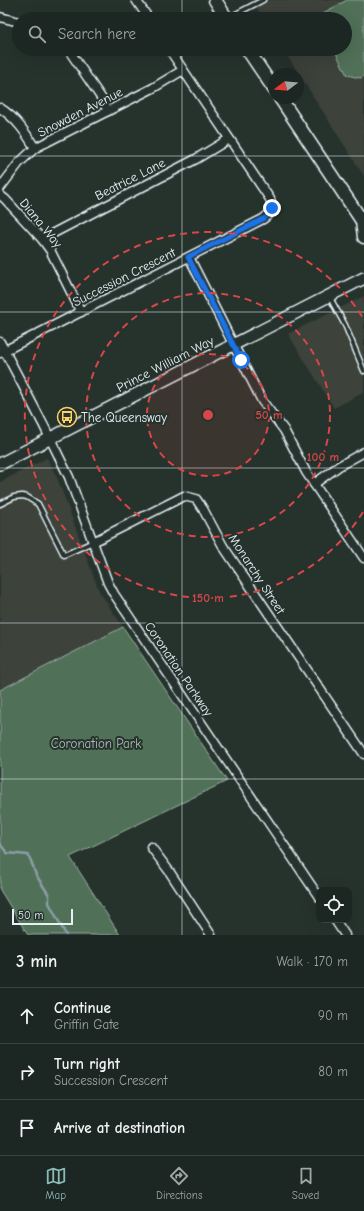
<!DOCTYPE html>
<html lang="en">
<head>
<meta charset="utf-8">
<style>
  :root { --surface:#1c2622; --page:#252e2a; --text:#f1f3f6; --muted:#a0a5a5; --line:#3a4340; --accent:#8bbbb9 }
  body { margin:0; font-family:"Comic Neue",sans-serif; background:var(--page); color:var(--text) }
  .controls { position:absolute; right:12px; bottom:12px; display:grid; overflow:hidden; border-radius:8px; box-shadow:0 4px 16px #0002 }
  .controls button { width:36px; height:36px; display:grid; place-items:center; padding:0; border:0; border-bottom:1px solid var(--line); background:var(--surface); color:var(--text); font:20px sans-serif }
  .compass { position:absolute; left:268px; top:68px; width:36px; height:36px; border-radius:50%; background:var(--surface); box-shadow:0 4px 16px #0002; rotate:254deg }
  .scale { position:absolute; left:12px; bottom:10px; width:61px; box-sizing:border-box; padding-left:4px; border:2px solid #e8f1f8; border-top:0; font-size:11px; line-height:14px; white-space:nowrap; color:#e8f1f8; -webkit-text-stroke:3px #26332d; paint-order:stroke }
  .stop { position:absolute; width:12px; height:12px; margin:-9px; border:3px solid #1a73e8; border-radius:50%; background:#fff }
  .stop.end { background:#1a73e8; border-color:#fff; box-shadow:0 1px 4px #0008 }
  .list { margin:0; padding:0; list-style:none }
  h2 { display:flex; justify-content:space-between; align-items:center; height:52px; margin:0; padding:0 16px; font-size:17px }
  h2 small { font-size:13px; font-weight:400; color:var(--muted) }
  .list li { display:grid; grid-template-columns:26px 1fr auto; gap:12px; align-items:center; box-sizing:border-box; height:56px; padding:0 16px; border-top:1px solid var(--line) }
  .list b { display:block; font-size:15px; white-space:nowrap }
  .list p { margin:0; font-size:13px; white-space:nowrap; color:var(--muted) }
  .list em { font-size:13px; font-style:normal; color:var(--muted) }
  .icon { flex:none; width:22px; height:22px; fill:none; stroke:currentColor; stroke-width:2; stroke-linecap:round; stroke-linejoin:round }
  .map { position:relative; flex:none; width:364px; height:935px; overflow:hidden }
  .search { position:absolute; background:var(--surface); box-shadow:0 4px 16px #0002; left:12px; right:12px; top:12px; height:44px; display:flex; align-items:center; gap:10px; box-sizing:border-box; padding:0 14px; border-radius:22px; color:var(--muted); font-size:15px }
  .sheet { height:220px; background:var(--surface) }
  nav { display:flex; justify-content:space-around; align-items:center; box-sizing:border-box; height:56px; border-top:1px solid var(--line); background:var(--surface); font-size:11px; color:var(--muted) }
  nav a { display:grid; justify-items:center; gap:2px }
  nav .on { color:var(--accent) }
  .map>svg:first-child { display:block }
</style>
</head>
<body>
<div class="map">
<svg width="364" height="935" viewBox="0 0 364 935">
  <rect width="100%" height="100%" fill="#26332d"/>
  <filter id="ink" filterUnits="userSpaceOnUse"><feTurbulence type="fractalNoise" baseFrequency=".025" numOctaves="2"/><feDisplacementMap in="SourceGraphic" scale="8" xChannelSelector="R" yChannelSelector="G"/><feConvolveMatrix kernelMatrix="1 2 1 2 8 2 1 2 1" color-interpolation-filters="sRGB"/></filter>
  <g filter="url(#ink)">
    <g fill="#3c433a">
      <polygon points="252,0 364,0 364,176 283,49 345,49 345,19 264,19"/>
      <polygon points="364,296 364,392 334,408 288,334"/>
      <polygon points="47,458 58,480 99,591 123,627 0,690 0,482"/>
    </g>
    <g fill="#517058" stroke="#9cb0a8">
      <polygon points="347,0 364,0 364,76 360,78 347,75 334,49 345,49 345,19 321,19 325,12"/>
      <polygon points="123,627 227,781 70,857 120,935 28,935 0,890 0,690"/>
    </g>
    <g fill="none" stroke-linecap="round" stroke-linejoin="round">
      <polyline stroke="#8c9ea8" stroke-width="2.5" points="0,844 7,853 28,855 31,861 36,875 49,895 49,903 66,935"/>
      <g stroke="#e8f1f8" stroke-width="7">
        <g id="service">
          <polyline points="228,18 263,0"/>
          <polyline points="329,296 345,325 364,371"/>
          <polyline points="0,504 14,497 22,496 27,497 38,504 64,555 93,542"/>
        </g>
      </g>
      <g stroke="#e8f1f8" stroke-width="11">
        <g id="minor">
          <polyline points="136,0 149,19"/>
          <polyline points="0,17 19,22"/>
          <polyline points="68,49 102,99 108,111"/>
          <path d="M0,108C16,118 26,133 35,148"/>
          <polyline points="0,188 19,163 35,148 153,88 183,70"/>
          <polyline points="0,195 5,199 42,239 50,250 81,312"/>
          <polyline points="42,239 196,159 229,139"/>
          <polyline points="189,257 262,401 284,430 306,472 364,558"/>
          <polyline points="0,342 44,426 69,477 108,583 114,594 319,897"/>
          <path d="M0,353L263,219C271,213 274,208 270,199L169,49"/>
          <polyline points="314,484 339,466 364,452"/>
          <polyline points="93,542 184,496 196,499 203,509 223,546 364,754"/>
          <polyline points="151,847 169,871 211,935"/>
          <polyline points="335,920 345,935"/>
        </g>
      </g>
      <g stroke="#e8f1f8" stroke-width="14">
        <polyline id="tertiary" points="0,464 364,278"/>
      </g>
      <g stroke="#e8f1f8" stroke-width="15">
        <g id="secondary">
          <polyline points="215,0 227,19"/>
          <polyline points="247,49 274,89"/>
          <polyline points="280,98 362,221 364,223"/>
          <polyline points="362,221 364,237"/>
        </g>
      </g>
      <use href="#service" stroke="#26332d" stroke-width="4"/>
      <use href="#minor" stroke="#26332d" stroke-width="8"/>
      <use href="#tertiary" stroke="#26332d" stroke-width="11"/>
      <use href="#secondary" stroke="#26332d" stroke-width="12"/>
    </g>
  </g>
  <g fill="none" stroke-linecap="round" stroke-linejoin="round" filter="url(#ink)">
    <polyline stroke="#1a73e8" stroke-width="5" points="241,360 188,257 263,219 269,215 272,208"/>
  </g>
  <path fill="none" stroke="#e8f1f8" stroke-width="1" stroke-opacity="0.55" d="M182,0V19M182,49V935M0,156H364M0,312H364M0,468H364M0,623H364M0,779H364"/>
  <circle cx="208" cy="415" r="61" fill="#d94647" fill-opacity=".12"/>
  <g fill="none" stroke="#d94647" stroke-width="2" stroke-dasharray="7 5">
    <circle cx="208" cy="415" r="61"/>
    <circle cx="208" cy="415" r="122"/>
    <path d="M363 512A183 183 0 1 1 363 318"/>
  </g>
  <defs>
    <g id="bus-ring" transform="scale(1)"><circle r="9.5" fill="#26332d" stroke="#ffd166" stroke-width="1.5"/><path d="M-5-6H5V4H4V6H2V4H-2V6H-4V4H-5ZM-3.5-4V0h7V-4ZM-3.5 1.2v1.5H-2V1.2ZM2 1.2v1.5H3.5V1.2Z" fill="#ffd166"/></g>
  </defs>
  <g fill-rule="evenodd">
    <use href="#bus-ring" x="67" y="417"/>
  </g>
  <g text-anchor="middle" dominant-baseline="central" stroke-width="4" stroke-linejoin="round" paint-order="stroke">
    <g font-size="13" fill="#e8f1f8" stroke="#26332d">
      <text transform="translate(80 112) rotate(-27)">Snowden Avenue</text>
      <text transform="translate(130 179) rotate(-27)">Beatrice Lane</text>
      <text transform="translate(41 223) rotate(51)">Diana Way</text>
      <text transform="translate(124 277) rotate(-27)">Succession Crescent</text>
      <text transform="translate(165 364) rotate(-27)">Prince William Way</text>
      <text transform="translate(257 574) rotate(57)">Monarchy Street</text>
      <text transform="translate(179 669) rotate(56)">Coronation Parkway</text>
    </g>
    <g font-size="13" fill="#e8f1f8" stroke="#26332d" text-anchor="start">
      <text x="81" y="417">The Queensway</text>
    </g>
    <g font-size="13" fill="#acbdb8" stroke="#26332d">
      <text x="96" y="743">Coronation Park</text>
    </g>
  </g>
  <circle cx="208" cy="415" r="6" fill="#d94647" stroke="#26332d" stroke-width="2"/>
  <g font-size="12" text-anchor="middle" font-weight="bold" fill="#d94647" stroke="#26332d" stroke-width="4" stroke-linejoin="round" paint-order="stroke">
    <text x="269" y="419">50 m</text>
    <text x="323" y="461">100 m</text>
    <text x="208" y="602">150 m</text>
  </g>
</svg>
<div class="controls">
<button><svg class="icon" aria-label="locate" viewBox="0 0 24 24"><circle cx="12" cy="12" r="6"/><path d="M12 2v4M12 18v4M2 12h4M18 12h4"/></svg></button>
</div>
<svg class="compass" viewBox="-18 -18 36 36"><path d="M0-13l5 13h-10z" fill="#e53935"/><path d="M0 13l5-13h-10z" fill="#a0a5a5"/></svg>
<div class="scale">50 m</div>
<div class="stop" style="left:241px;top:360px"></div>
<div class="stop end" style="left:272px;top:208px"></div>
<div class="search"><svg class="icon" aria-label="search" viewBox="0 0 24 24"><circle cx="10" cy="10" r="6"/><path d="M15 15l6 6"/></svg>Search here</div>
</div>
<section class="sheet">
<h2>3 min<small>Walk · 170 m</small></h2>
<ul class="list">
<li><svg class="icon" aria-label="ahead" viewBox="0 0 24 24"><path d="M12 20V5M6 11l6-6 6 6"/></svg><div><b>Continue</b><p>Griffin Gate</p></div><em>90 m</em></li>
<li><svg class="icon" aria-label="right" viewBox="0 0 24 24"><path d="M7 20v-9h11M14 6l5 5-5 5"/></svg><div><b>Turn right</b><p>Succession Crescent</p></div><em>80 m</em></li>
<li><svg class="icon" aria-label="arrive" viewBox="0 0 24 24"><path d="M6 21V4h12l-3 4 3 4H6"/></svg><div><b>Arrive at destination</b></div></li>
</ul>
</section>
<nav>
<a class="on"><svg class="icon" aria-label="map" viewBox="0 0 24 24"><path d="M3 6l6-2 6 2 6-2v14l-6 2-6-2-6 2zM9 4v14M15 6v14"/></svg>Map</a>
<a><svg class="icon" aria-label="directions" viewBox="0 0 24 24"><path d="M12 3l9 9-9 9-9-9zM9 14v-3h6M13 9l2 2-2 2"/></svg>Directions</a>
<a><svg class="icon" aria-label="saved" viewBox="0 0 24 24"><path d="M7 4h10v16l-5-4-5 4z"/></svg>Saved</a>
</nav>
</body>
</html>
